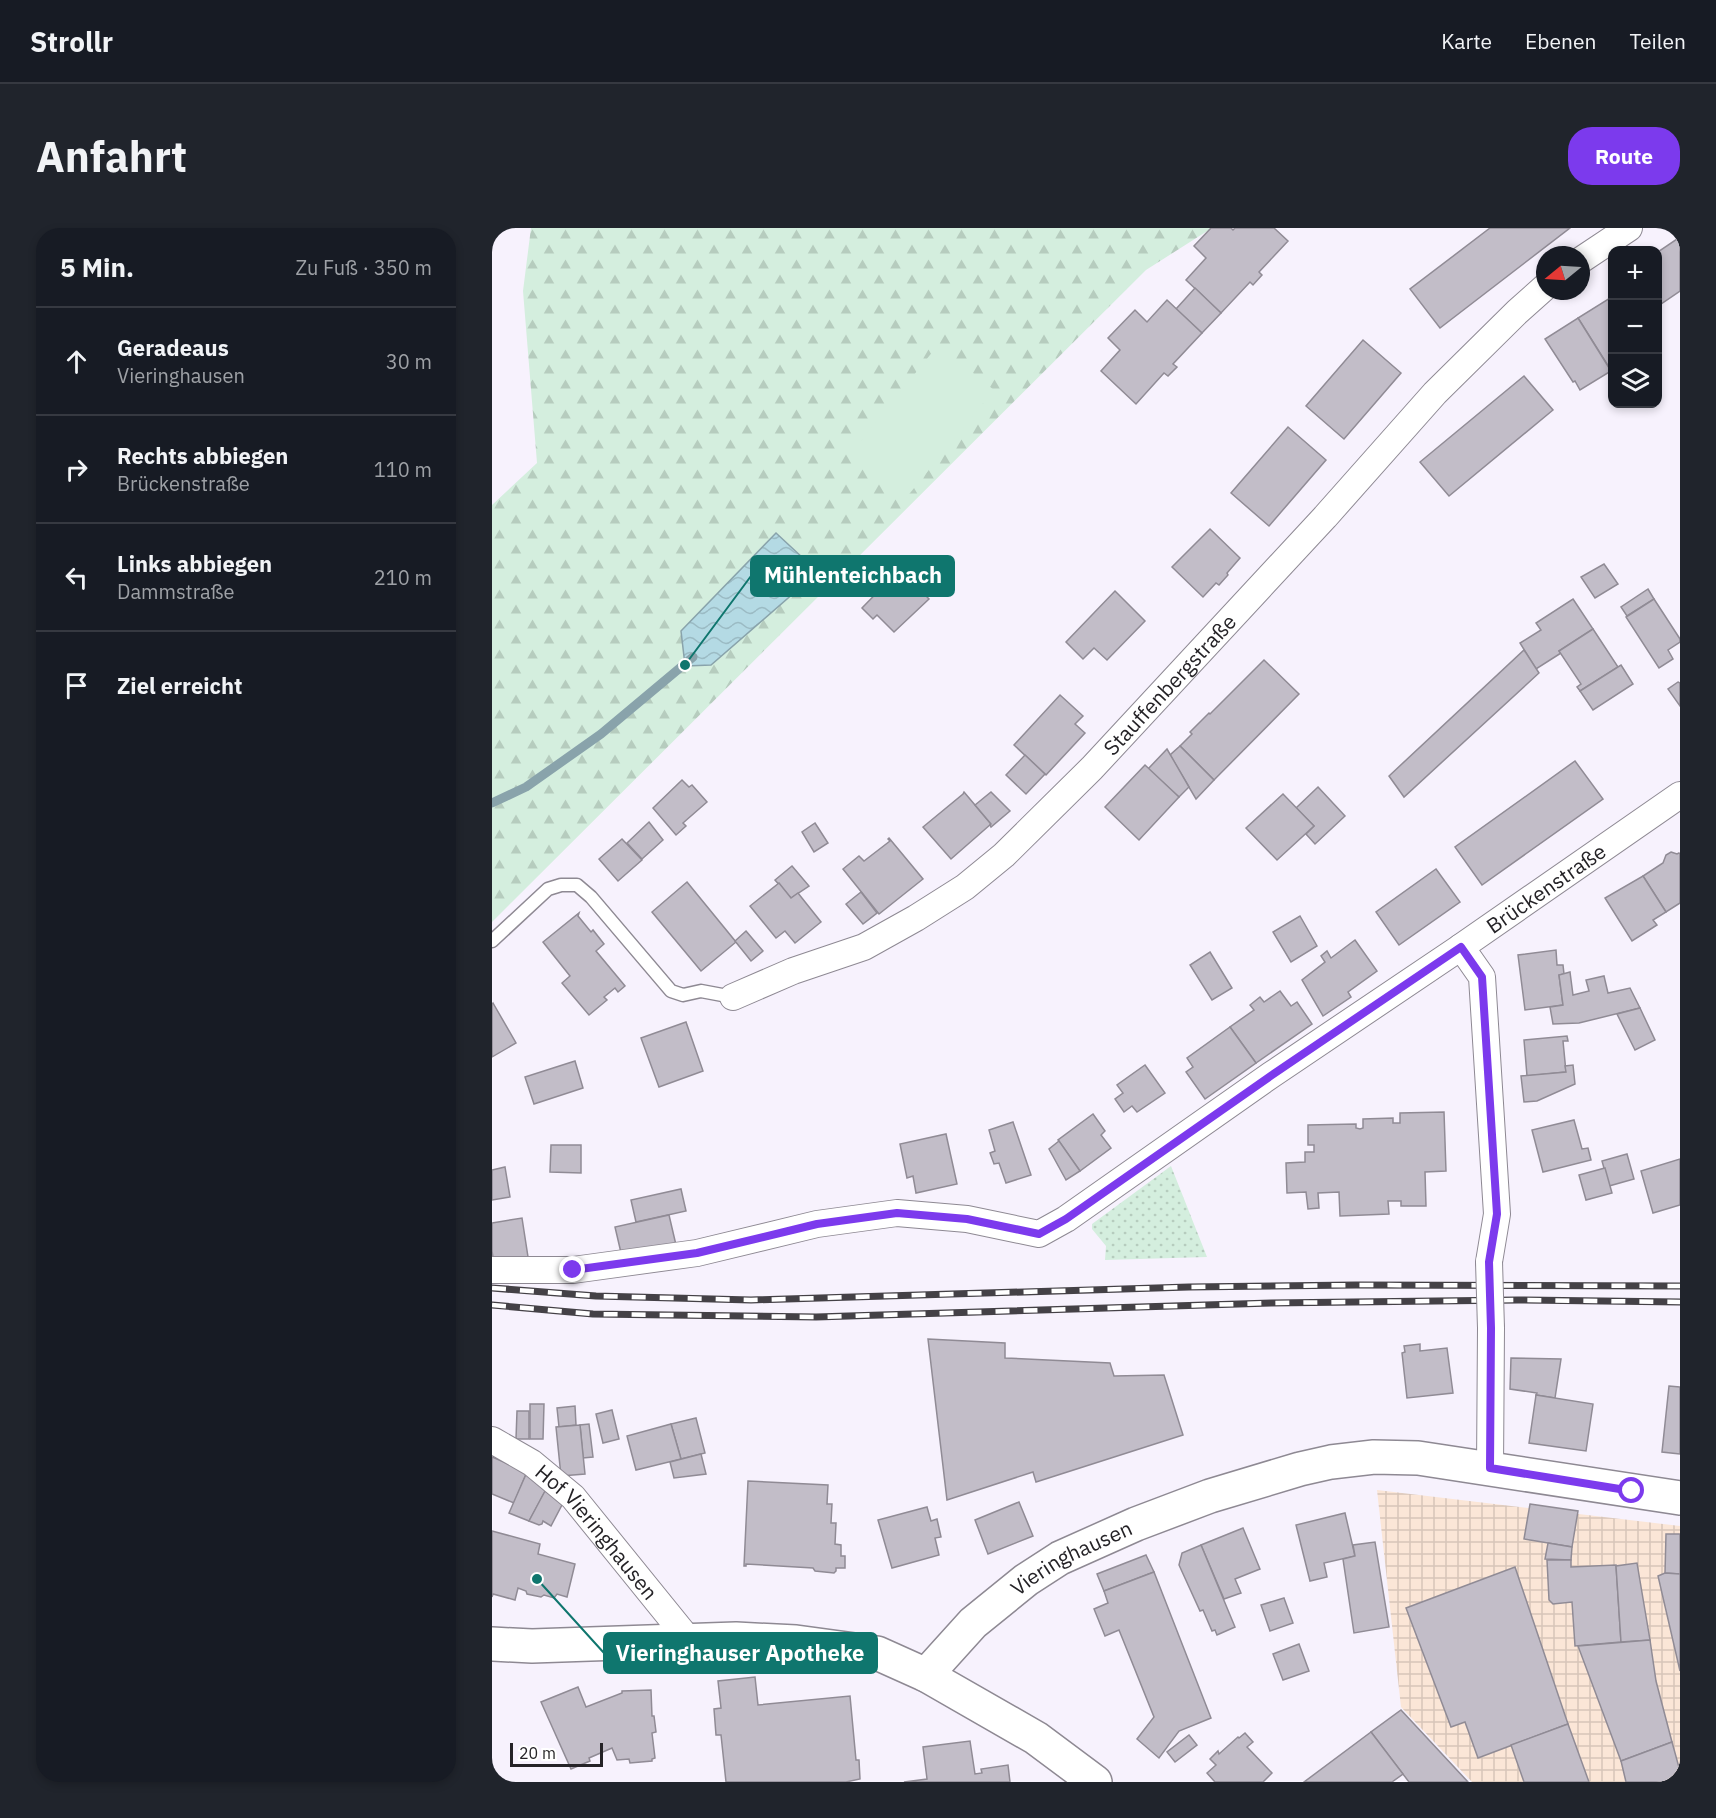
<!DOCTYPE html>
<html lang="de">
<head>
<meta charset="utf-8">
<style>
  :root { --surface:#171b24; --page:#20242c; --text:#f1f3f6; --muted:#9ea1a6; --line:#363941; --accent:#7c3aed }
  body { margin:0; font-family:"IBM Plex Sans",sans-serif; background:var(--page); color:var(--text) }
  .controls { position:absolute; right:18px; top:18px; display:grid; overflow:hidden; border-radius:12px; box-shadow:0 3px 9px #0003 }
  .controls button { width:54px; height:54px; display:grid; place-items:center; padding:0; border:0; border-bottom:2px solid var(--line); background:var(--surface); color:var(--text); font:30px sans-serif }
  .compass { position:absolute; left:1044px; top:18px; width:54px; height:54px; border-radius:50%; background:var(--surface); box-shadow:0 3px 9px #0003; rotate:252deg }
  .scale { position:absolute; left:18px; bottom:15px; width:93px; box-sizing:border-box; padding-left:6px; border:3px solid #252327; border-top:0; font-size:16px; line-height:21px; white-space:nowrap; color:#252327; -webkit-text-stroke:4px #fff; paint-order:stroke }
  .stop { position:absolute; width:18px; height:18px; margin:-14px; border:4px solid #7c3aed; border-radius:50%; background:#fff }
  .stop.end { background:#7c3aed; border-color:#fff; box-shadow:0 2px 6px #0008 }
  .list { margin:0; padding:0; list-style:none }
  h2 { display:flex; justify-content:space-between; align-items:center; height:78px; margin:0; padding:0 24px; font-size:26px }
  h2 small { font-size:20px; font-weight:400; color:var(--muted) }
  .list li { display:grid; grid-template-columns:39px 1fr auto; gap:18px; align-items:center; box-sizing:border-box; height:108px; padding:0 24px; border-top:2px solid var(--line) }
  .list b { display:block; font-size:22px; white-space:nowrap }
  .list p { margin:0; font-size:20px; white-space:nowrap; color:var(--muted) }
  .list em { font-size:20px; font-style:normal; color:var(--muted) }
  .icon { flex:none; width:33px; height:33px; fill:none; stroke:currentColor; stroke-width:2; stroke-linecap:round; stroke-linejoin:round }
  .map { position:relative; flex:none; width:1188px; height:1554px; overflow:hidden; border-radius:24px }
  header { display:flex; align-items:center; gap:36px; box-sizing:border-box; height:84px; padding:0 30px; background:var(--surface); border-bottom:2px solid var(--line) }
  header strong { font-size:28px }
  nav { display:flex; gap:33px; margin-inline-start:auto; font-size:21px }
  .intro { display:flex; align-items:center; justify-content:space-between; box-sizing:border-box; height:144px; padding:0 36px }
  h1 { margin:0; font-size:42px }
  .button { padding:15px 27px; border-radius:24px; background:var(--accent); color:#fff; font-size:21px; font-weight:700 }
  main { display:flex; gap:36px; padding:0 36px }
  aside { flex:1; background:var(--surface); border-radius:24px; box-shadow:0 3px 9px #0003 }
  .map>svg:first-child { display:block }
</style>
</head>
<body>
<header>
<strong>Strollr</strong>
<nav><a>Karte</a><a>Ebenen</a><a>Teilen</a></nav>
</header>
<div class="intro"><h1>Anfahrt</h1><a class="button">Route</a></div>
<main>
<aside>
<h2>5 Min.<small>Zu Fuß · 350 m</small></h2>
<ul class="list">
<li><svg class="icon" aria-label="ahead" viewBox="0 0 24 24"><path d="M12 20V5M6 11l6-6 6 6"/></svg><div><b>Geradeaus</b><p>Vieringhausen</p></div><em>30 m</em></li>
<li><svg class="icon" aria-label="right" viewBox="0 0 24 24"><path d="M7 20v-9h11M14 6l5 5-5 5"/></svg><div><b>Rechts abbiegen</b><p>Brückenstraße</p></div><em>110 m</em></li>
<li><svg class="icon" aria-label="left" viewBox="0 0 24 24"><path d="M17 20v-9H6M10 6l-5 5 5 5"/></svg><div><b>Links abbiegen</b><p>Dammstraße</p></div><em>210 m</em></li>
<li><svg class="icon" aria-label="arrive" viewBox="0 0 24 24"><path d="M6 21V4h12l-3 4 3 4H6"/></svg><div><b>Ziel erreicht</b></div></li>
</ul>
</aside>
<div class="map">
<svg width="1188" height="1554" viewBox="0 0 1188 1554">
  <defs>
    <pattern id="industrial-grid" width="8" height="8" patternUnits="userSpaceOnUse" patternTransform="scale(1.5)"><rect width="8" height="8" fill="#fbe6d7"/><path d="M0 4h8M4 0v8" fill="none" stroke="#d7c5b9"/></pattern>
    <pattern id="forest-firs" width="22" height="20" patternUnits="userSpaceOnUse" patternTransform="scale(1.5)"><rect width="22" height="20" fill="#d4eede"/><path d="M5 1l3.5 6h-7zM16 11l3.5 6h-7z" fill="#b6ccbe"/></pattern>
    <pattern id="park-dots" width="8" height="8" patternUnits="userSpaceOnUse" patternTransform="scale(1.5)"><rect width="8" height="8" fill="#d4eede"/><path d="M2 2h.1M6 6h.1" fill="none" stroke="#b6ccbe" stroke-width="1.8" stroke-linecap="round"/></pattern>
    <pattern id="water-waves" width="16" height="10" patternUnits="userSpaceOnUse" patternTransform="scale(1.5)"><rect width="16" height="10" fill="#b4dae4"/><path d="M0 5q4-4 8 0t8 0" fill="none" stroke="#9bbbc4"/></pattern>
  </defs>
  <rect width="100%" height="100%" fill="#f7f2fd"/>
  <polygon fill="url(#industrial-grid)" points="885,1262 1188,1298 1188,1554 980,1554 909,1479"/>
  <polygon fill="url(#forest-firs)" points="39,0 720,0 654,42 0,694 0,277 45,235 31,63"/>
  <polygon fill="url(#park-dots)" points="679,938 715,1029 613,1032 614,1018 600,1001 600,996"/>
  <polygon fill="#d4eede" points="446,117 502,162 414,270 359,225"/>
  <polygon fill="url(#water-waves)" stroke="#89a3ab" stroke-width="1.5" points="284,305 326,344 219,437 194,438 193,437 189,403"/>
  <g fill="none" stroke-linecap="round" stroke-linejoin="round">
    <polyline stroke="#89a3ab" stroke-width="9" points="0,575 34,559 109,506 201,429"/>
  </g>
  <g fill="#c2bdc8" stroke="#908b95" stroke-width="1.5">
    <polygon points="719,0 739,0 741,2 743,0 782,0 796,13 767,44 770,47 761,57 758,54 729,85 694,52 714,30 702,18"/>
    <polygon points="998,0 1078,0 948,100 918,61"/>
    <polygon points="1188,9 1188,63 1166,78 1166,24"/>
    <polygon points="703,60 729,85 710,105 684,81"/>
    <polygon points="1118,70 1120,74 1120,144 1086,90"/>
    <polygon points="675,72 710,105 681,136 685,139 676,148 672,145 644,176 609,143 628,122 616,110 643,82 655,94"/>
    <polygon points="1086,90 1119,143 1088,162 1083,153 1081,154 1053,111"/>
    <polygon points="871,112 909,145 852,211 814,178"/>
    <polygon points="1032,148 1061,182 957,268 928,234"/>
    <polygon points="796,199 834,232 777,298 739,265"/>
    <polygon points="718,301 748,330 735,345 736,347 727,357 724,355 711,369 680,339"/>
    <polygon points="1112,336 1126,356 1103,370 1089,349"/>
    <polygon points="408,341 437,371 402,404 385,387 381,391 370,380"/>
    <polygon points="1156,361 1162,371 1135,388 1129,379"/>
    <polygon points="623,363 653,393 615,432 602,420 591,431 574,414"/>
    <polygon points="1081,371 1101,401 1067,423 1069,425 1044,441 1028,415 1049,402 1044,395"/>
    <polygon points="1162,371 1188,411 1188,414 1176,422 1181,431 1167,440 1134,389"/>
    <polygon points="1101,401 1126,439 1088,463 1085,459 1089,456 1067,423"/>
    <polygon points="1032,422 1047,445 912,569 897,548"/>
    <polygon points="772,432 807,466 722,552 688,518 700,506 698,504 717,485 718,486"/>
    <polygon points="1129,437 1141,456 1101,482 1088,463"/>
    <polygon points="1186,454 1188,455 1188,478 1176,461"/>
    <polygon points="568,467 591,488 583,496 593,505 554,547 522,517"/>
    <polygon points="688,518 722,552 704,571 678,527"/>
    <polygon points="675,521 697,559 687,569 656,541"/>
    <polygon points="533,527 553,546 534,566 514,547"/>
    <polygon points="1083,533 1111,571 990,657 963,619"/>
    <polygon points="653,537 687,569 647,612 613,579"/>
    <polygon points="190,552 197,559 200,557 215,574 191,595 194,598 184,607 161,580"/>
    <polygon points="826,559 853,588 823,616 814,606 822,598 804,580"/>
    <polygon points="472,564 499,596 459,631 431,599 471,566"/>
    <polygon points="499,564 518,583 499,599 498,597 499,596 483,577"/>
    <polygon points="791,566 822,598 785,632 754,600"/>
    <polygon points="157,594 171,612 150,631 135,615"/>
    <polygon points="323,595 336,615 322,624 310,604"/>
    <polygon points="397,610 431,651 387,686 351,641 367,628 372,633 398,613 396,611"/>
    <polygon points="130,611 150,632 126,653 107,631"/>
    <polygon points="1179,624 1185,626 1187,625 1188,626 1188,675 1174,684 1151,648 1171,635 1174,627"/>
    <polygon points="300,638 317,658 299,670 283,652"/>
    <polygon points="944,641 968,674 907,717 884,684"/>
    <polygon points="1151,648 1174,684 1161,692 1165,697 1140,713 1113,670"/>
    <polygon points="195,654 244,714 209,743 160,684"/>
    <polygon points="287,655 299,670 306,665 329,694 303,715 293,703 284,710 258,678"/>
    <polygon points="369,664 385,685 371,696 354,676"/>
    <polygon points="87,685 86,688 99,704 101,702 112,716 104,723 133,758 126,764 123,760 112,769 115,772 97,787 70,755 78,748 51,714"/>
    <polygon points="808,688 825,718 799,734 781,704"/>
    <polygon points="254,703 271,723 259,733 243,713"/>
    <polygon points="863,712 885,743 856,764 859,769 831,788 810,752 833,734 829,728 835,723 839,730"/>
    <polygon points="1064,722 1065,737 1071,737 1072,746 1067,747 1071,777 1033,782 1026,727"/>
    <polygon points="718,724 740,760 720,772 698,737"/>
    <polygon points="1078,744 1081,767 1097,763 1094,752 1112,748 1116,765 1138,760 1148,780 1087,795 1061,796 1058,779 1071,777 1067,747"/>
    <polygon points="788,763 799,778 805,774 820,796 764,835 738,799 762,782 758,777 768,769 772,774"/>
    <polygon points="1,775 24,815 0,829 0,776"/>
    <polygon points="1148,780 1163,812 1143,822 1125,786"/>
    <polygon points="194,794 211,843 167,859 149,810"/>
    <polygon points="738,799 764,835 713,871 694,844 701,839 695,830"/>
    <polygon points="1075,808 1076,813 1071,813 1074,844 1035,848 1032,812"/>
    <polygon points="83,833 91,860 42,876 33,849"/>
    <polygon points="653,837 673,865 645,884 640,878 632,884 623,871 631,865 625,857"/>
    <polygon points="1081,837 1083,856 1045,873 1032,874 1029,848 1074,844 1073,838"/>
    <polygon points="952,884 954,943 933,944 934,978 909,978 909,973 896,973 897,986 848,988 847,964 826,965 827,980 816,981 814,964 795,965 794,935 813,934 813,924 822,924 822,917 816,917 816,897 864,896 864,900 868,901 871,900 871,891 901,890 901,895 908,895 908,885"/>
    <polygon points="601,886 613,903 609,907 619,920 588,943 566,912"/>
    <polygon points="1082,892 1090,921 1096,920 1099,932 1051,944 1040,902"/>
    <polygon points="521,894 539,947 514,955 507,935 502,936 498,925 503,923 497,902"/>
    <polygon points="454,906 465,956 424,965 421,948 415,950 408,916"/>
    <polygon points="567,913 588,943 574,952 557,921"/>
    <polygon points="59,917 89,917 89,945 58,944"/>
    <polygon points="1135,926 1142,951 1117,958 1110,933"/>
    <polygon points="1188,931 1188,977 1161,985 1149,943"/>
    <polygon points="13,939 18,969 0,972 0,942"/>
    <polygon points="1113,940 1120,965 1094,972 1087,947"/>
    <polygon points="189,961 194,983 144,994 139,972"/>
    <polygon points="177,987 184,1017 130,1029 123,999"/>
    <polygon points="30,990 36,1029 2,1035 0,1023 0,995"/>
    <polygon points="436,1111 513,1115 513,1130 618,1135 622,1148 672,1147 691,1207 544,1254 541,1244 455,1272"/>
    <polygon points="928,1116 928,1123 955,1120 961,1165 915,1170 910,1125 913,1124 912,1118"/>
    <polygon points="1019,1130 1069,1131 1063,1170 1044,1167 1045,1165 1018,1161"/>
    <polygon points="1177,1158 1188,1159 1188,1226 1170,1224"/>
    <polygon points="1044,1167 1101,1176 1094,1223 1037,1215"/>
    <polygon points="38,1176 52,1176 51,1211 38,1211"/>
    <polygon points="83,1178 84,1197 67,1199 65,1180"/>
    <polygon points="120,1182 127,1211 111,1215 104,1186"/>
    <polygon points="25,1183 37,1183 37,1211 24,1211"/>
    <polygon points="204,1190 213,1225 189,1231 179,1196"/>
    <polygon points="97,1196 101,1229 91,1230 88,1197"/>
    <polygon points="179,1196 189,1231 144,1242 135,1208"/>
    <polygon points="88,1197 93,1246 69,1248 64,1199"/>
    <polygon points="209,1226 214,1246 182,1250 178,1234"/>
    <polygon points="0,1229 35,1244 22,1275 0,1266"/>
    <polygon points="35,1244 55,1260 37,1293 17,1285"/>
    <polygon points="256,1253 336,1257 335,1276 340,1276 339,1295 344,1295 343,1316 349,1317 349,1328 353,1328 353,1340 344,1340 344,1343 342,1345 323,1343 321,1340 254,1336 254,1338 252,1338"/>
    <polygon points="53,1263 72,1273 59,1298 51,1293 50,1296 47,1297 37,1293"/>
    <polygon points="527,1274 541,1308 496,1326 483,1292"/>
    <polygon points="1038,1276 1086,1283 1080,1319 1032,1311"/>
    <polygon points="435,1279 439,1293 445,1291 449,1309 443,1310 447,1327 400,1340 386,1292"/>
    <polygon points="853,1285 863,1328 832,1335 835,1349 818,1353 804,1297"/>
    <polygon points="751,1300 768,1341 743,1351 749,1365 732,1371 709,1317"/>
    <polygon points="0,1303 48,1316 46,1326 83,1336 75,1369 65,1366 62,1370 52,1367 49,1369 35,1366 34,1363 26,1360 23,1372 1,1366 0,1369"/>
    <polygon points="1174,1306 1188,1306 1188,1346 1173,1345"/>
    <polygon points="883,1314 897,1399 862,1405 851,1331 863,1328 861,1317"/>
    <polygon points="1056,1315 1080,1319 1079,1332 1053,1331"/>
    <polygon points="709,1317 743,1399 725,1407 723,1402 720,1403 711,1382 708,1383 687,1337 690,1325"/>
    <polygon points="654,1327 662,1344 612,1363 605,1346"/>
    <polygon points="1055,1332 1079,1332 1079,1339 1124,1337 1129,1414 1083,1418 1080,1374 1061,1376 1057,1372"/>
    <polygon points="1145,1335 1158,1412 1129,1414 1124,1338"/>
    <polygon points="1023,1339 1076,1496 986,1530 973,1494 959,1499 914,1380"/>
    <polygon points="662,1344 719,1490 687,1503 667,1530 645,1511 662,1489 627,1402 613,1408 602,1381 616,1375 612,1363"/>
    <polygon points="1173,1345 1188,1346 1188,1443 1166,1348"/>
    <polygon points="792,1370 801,1395 778,1403 769,1377"/>
    <polygon points="1158,1412 1164,1453 1180,1514 1129,1533 1086,1418"/>
    <polygon points="807,1416 817,1443 791,1452 781,1426"/>
    <polygon points="263,1449 266,1477 358,1468 364,1532 367,1532 368,1551 354,1554 234,1554 229,1507 224,1507 222,1481 229,1480 226,1453"/>
    <polygon points="86,1459 94,1479 130,1465 130,1463 159,1462 160,1488 162,1488 164,1504 160,1505 163,1530 160,1531 160,1533 138,1535 137,1531 125,1532 120,1520 97,1530 98,1533 79,1541 49,1474"/>
    <polygon points="909,1482 976,1554 917,1554 879,1504"/>
    <polygon points="1076,1496 1097,1554 1032,1554 1019,1517"/>
    <polygon points="879,1504 911,1546 900,1554 812,1554"/>
    <polygon points="753,1505 761,1514 755,1519 780,1545 771,1554 723,1554 715,1545 724,1537 718,1531 726,1523 727,1526 746,1509 747,1510"/>
    <polygon points="697,1507 705,1517 683,1534 675,1524"/>
    <polygon points="478,1513 483,1546 490,1545 489,1541 516,1537 518,1554 412,1554 435,1551 431,1519"/>
    <polygon points="1180,1514 1188,1543 1188,1554 1134,1554 1129,1533"/>
  </g>
  <g fill="none" stroke-linecap="round" stroke-linejoin="round">
    <g stroke="#8e8993" stroke-width="15">
      <polyline id="service" points="0,713 56,661 69,657 85,657 99,669 179,763 191,767 209,763 241,769"/>
    </g>
    <g stroke="#8e8993" stroke-width="28">
      <g id="minor">
        <polyline points="1089,32 1137,0"/>
        <path id="s1" d="M241,769L301,743L372,719L424,690L473,659L512,627L600,540L833,289L943,165L1025,84L1053,59"/>
        <path id="s2" d="M997,1034L1005,986L990,749L969,719L1188,567"/>
        <polyline points="0,1042 81,1042 205,1025 325,996 405,985 475,991 547,1006 574,991 779,847 969,719"/>
        <path id="s3" d="M0,1212L40,1235L81,1269L196,1411"/>
        <polyline points="998,1240 999,1100"/>
      </g>
    </g>
    <g stroke="#8e8993" stroke-width="36">
      <g id="secondary">
        <path id="s4" d="M434,1447L481,1395L534,1352L568,1330L644,1296L718,1268L808,1241L839,1234L882,1229L926,1230L1188,1270"/>
      </g>
    </g>
    <g stroke="#8e8993" stroke-width="36">
      <polyline id="primary" points="0,1416 40,1418 244,1411 304,1414 385,1425 434,1447 544,1510 603,1554"/>
    </g>
    <use href="#service" stroke="#fff" stroke-width="12"/>
    <use href="#minor" stroke="#fff" stroke-width="26"/>
    <use href="#secondary" stroke="#fff" stroke-width="33"/>
    <use href="#primary" stroke="#fff" stroke-width="33"/>
    <g stroke="#444146" stroke-width="7">
      <g id="rail">
        <polyline points="0,1060 104,1068 259,1072 697,1059 864,1057 1188,1058"/>
        <polyline points="0,1077 101,1086 324,1089 779,1075 1026,1072 1188,1074"/>
      </g>
    </g>
    <use href="#rail" stroke="#fff" stroke-width="4.5" stroke-dasharray="14" stroke-linecap="butt"/>
    <g stroke="#8e8993" stroke-width="28" stroke-linecap="butt">
      <polyline id="minor-bridge" points="997,1034 999,1100"/>
    </g>
    <use href="#minor-bridge" stroke="#fff" stroke-width="26"/>
  </g>
  <g fill="none" stroke-linecap="round" stroke-linejoin="round">
    <polyline stroke="#7c3aed" stroke-width="8" points="81,1042 205,1025 325,996 405,985 475,991 547,1006 574,991 780,847 969,719 990,749 1005,986 997,1034 999,1100 998,1240 1140,1263"/>
  </g>
  <g text-anchor="middle" dominant-baseline="central" stroke-width="5" stroke-linejoin="round" paint-order="stroke">
    <g font-size="21" fill="#252327" stroke="#fff">
      <text stroke="none"><textPath href="#s1" startOffset="546">Stauffenbergstraße</textPath></text>
      <text stroke="none"><textPath href="#s2" startOffset="426">Brückenstraße</textPath></text>
      <text stroke="none"><textPath href="#s3" startOffset="141">Hof Vieringhausen</textPath></text>
      <text stroke="none"><textPath href="#s4" startOffset="189">Vieringhausen</textPath></text>
    </g>
  </g>
  <path fill="none" stroke="#0f766e" stroke-width="2" d="M193 437L259 348M45 1351L112 1425"/>
  <g fill="#0f766e" stroke="#fff" stroke-width="2">
    <circle cx="193" cy="437" r="6"/>
    <circle cx="45" cy="1351" r="6"/>
  </g>
  <g fill="#0f766e" stroke="#0f766e" stroke-width="2">
    <rect x="259" y="328" width="203" height="40" rx="6"/>
    <rect x="112" y="1405" width="273" height="40" rx="6"/>
  </g>
  <g font-size="22" text-anchor="middle" font-weight="bold" fill="#fff">
    <text x="361" y="355">Mühlenteichbach</text>
    <text x="248" y="1433">Vieringhauser Apotheke</text>
  </g>
</svg>
<div class="controls">
<button>+</button>
<button>−</button>
<button><svg class="icon" aria-label="layers" viewBox="0 0 24 24"><path d="M12 4l9 5-9 5-9-5zM3 14l9 5 9-5"/></svg></button>
</div>
<svg class="compass" viewBox="-18 -18 36 36"><path d="M0-13l5 13h-10z" fill="#e53935"/><path d="M0 13l5-13h-10z" fill="#9ea1a6"/></svg>
<div class="scale">20 m</div>
<div class="stop" style="left:1140px;top:1263px"></div>
<div class="stop end" style="left:81px;top:1042px"></div>
</div>
</main>
</body>
</html>
